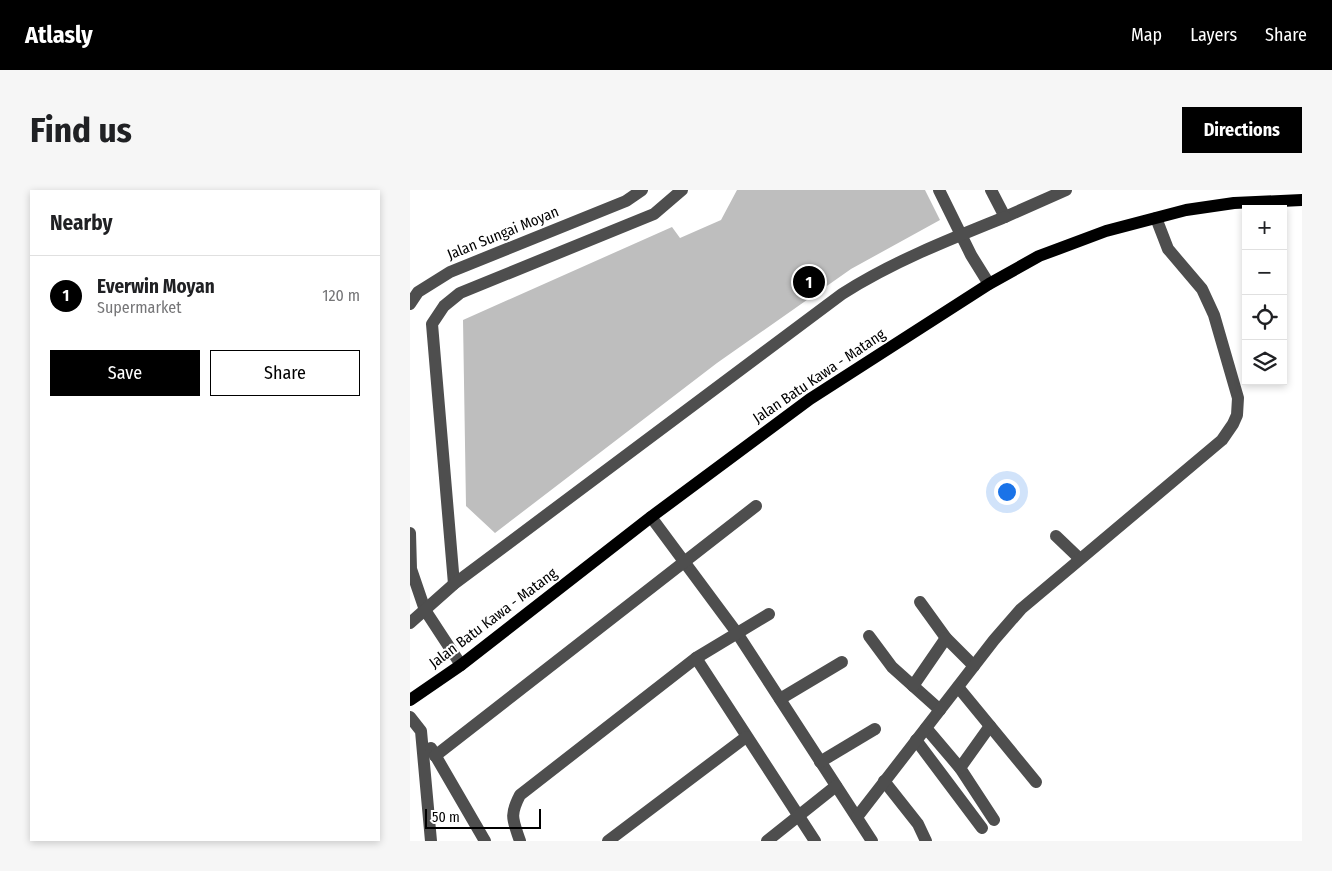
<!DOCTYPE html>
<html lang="en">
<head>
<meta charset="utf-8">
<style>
  :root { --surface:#fff; --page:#f6f6f6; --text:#202124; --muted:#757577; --line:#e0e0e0; --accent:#000 }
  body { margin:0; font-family:"Fira Sans Condensed",sans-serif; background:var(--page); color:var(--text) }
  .controls { position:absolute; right:15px; top:15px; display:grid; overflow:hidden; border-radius:0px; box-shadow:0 2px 8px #0003 }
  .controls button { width:45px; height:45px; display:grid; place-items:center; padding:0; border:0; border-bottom:1px solid var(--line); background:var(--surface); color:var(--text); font:25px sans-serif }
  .scale { position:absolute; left:15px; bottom:12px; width:116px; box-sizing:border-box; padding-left:5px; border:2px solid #000; border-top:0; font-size:14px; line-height:18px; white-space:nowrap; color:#000; -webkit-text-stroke:4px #fff; paint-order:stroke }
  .you { position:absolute; left:596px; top:301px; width:18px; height:18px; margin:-12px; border:4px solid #fff; border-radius:50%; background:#1a73e8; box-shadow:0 0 0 8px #1a73e833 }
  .badge { display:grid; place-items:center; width:32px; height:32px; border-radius:50%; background:var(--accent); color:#fff; font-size:16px; font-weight:700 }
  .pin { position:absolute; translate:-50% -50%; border:2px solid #fff; box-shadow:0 1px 5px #0006 }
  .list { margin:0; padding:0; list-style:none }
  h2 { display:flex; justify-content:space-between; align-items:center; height:65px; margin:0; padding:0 20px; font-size:21px }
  h2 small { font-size:16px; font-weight:400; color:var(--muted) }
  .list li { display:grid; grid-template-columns:32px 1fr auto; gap:15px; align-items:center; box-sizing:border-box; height:80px; padding:0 20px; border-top:1px solid var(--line) }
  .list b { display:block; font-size:19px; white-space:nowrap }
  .list p { margin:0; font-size:16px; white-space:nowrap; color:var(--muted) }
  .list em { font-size:16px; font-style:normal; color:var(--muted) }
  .actions { display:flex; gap:10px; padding:15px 20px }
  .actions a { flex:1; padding:11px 0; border:1px solid var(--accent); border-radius:0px; text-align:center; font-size:18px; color:var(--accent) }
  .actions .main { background:var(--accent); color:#fff }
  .icon { flex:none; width:28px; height:28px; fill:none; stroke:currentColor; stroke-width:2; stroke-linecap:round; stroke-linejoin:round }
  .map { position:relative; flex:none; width:892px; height:651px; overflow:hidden; border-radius:0px }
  header { display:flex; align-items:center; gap:30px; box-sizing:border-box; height:70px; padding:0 25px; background:var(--accent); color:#fff }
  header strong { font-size:24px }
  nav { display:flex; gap:28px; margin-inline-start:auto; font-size:18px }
  .intro { display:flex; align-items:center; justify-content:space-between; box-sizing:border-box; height:120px; padding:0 30px }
  h1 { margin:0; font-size:35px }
  .button { padding:12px 22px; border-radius:0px; background:var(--accent); color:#fff; font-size:18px; font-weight:700 }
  main { display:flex; gap:30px; padding:0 30px }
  aside { flex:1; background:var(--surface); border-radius:0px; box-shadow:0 2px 8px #0003 }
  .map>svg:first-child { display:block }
</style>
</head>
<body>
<header>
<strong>Atlasly</strong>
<nav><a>Map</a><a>Layers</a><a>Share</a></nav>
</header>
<div class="intro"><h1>Find us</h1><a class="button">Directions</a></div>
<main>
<aside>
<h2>Nearby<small></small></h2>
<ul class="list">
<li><span class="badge">1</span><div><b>Everwin Moyan</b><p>Supermarket</p></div><em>120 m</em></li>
</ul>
<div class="actions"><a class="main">Save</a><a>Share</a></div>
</aside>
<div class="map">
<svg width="892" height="651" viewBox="0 0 892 651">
  <rect width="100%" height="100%" fill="#fff"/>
  <polygon fill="#bebebe" points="327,0 515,0 530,30 441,79 307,173 85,343 56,316 53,130 262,37 270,48 311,30"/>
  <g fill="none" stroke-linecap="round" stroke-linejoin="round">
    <g stroke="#4e4e4e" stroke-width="12">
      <polyline points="529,0 561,65 579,94"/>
      <polyline points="581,0 595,27 656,0"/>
      <polyline points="0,114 8,102 40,82 216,11 232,0"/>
      <polyline points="241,327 327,443 462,651"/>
      <polyline points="0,343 1,379 15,420 51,475"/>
      <polyline points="646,346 669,368"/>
      <polyline points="44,394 22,134 34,116 50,103 244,24 272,0"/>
      <polyline points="510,412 536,448 564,476"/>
      <path d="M0,433L44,394L432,104C482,72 540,49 595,27"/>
      <polyline points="459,446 482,477 530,520"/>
      <polyline points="286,468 405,651"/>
      <polyline points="503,496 536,448"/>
      <polyline points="548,497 626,592"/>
      <polyline points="370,509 432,472"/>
      <polyline points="0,527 11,541 21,651"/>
      <polyline points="580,536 550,578 584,630"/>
      <polyline points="516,538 550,578"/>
      <polyline points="506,550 572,638"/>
      <polyline points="21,558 75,651"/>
      <polyline points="25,566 346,316"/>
      <polyline points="410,572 465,539"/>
      <polyline points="474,591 508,634 516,651"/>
      <polyline points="447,627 584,450 611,419 812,250 823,234 827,225 828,208 804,125 792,99 758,59 746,28"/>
      <path d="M110,651C103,630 99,626 110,605L286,468L359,424"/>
      <polyline points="198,651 336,547"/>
      <polyline points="357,651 426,596"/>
    </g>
    <polyline stroke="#000" stroke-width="12" points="0,510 51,475 241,327 400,209 579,94 629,66 696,41 776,20 824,13 892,10"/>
  </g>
  <g text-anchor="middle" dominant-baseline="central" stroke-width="4" stroke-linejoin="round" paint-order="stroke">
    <g font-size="15" fill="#000" stroke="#fff">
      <text transform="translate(93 43) rotate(-22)">Jalan Sungai Moyan</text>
      <text transform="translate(409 186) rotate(-34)">Jalan Batu Kawa - Matang</text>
      <text transform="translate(83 428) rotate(-37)">Jalan Batu Kawa - Matang</text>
    </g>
  </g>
</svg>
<div class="controls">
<button>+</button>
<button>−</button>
<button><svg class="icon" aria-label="locate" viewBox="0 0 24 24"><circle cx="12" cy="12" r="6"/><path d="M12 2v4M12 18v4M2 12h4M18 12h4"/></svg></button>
<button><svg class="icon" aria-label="layers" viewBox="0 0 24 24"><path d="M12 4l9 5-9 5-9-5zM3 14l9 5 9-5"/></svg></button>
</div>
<div class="scale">50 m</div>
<div class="you"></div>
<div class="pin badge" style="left:399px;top:92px">1</div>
</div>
</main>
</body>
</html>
